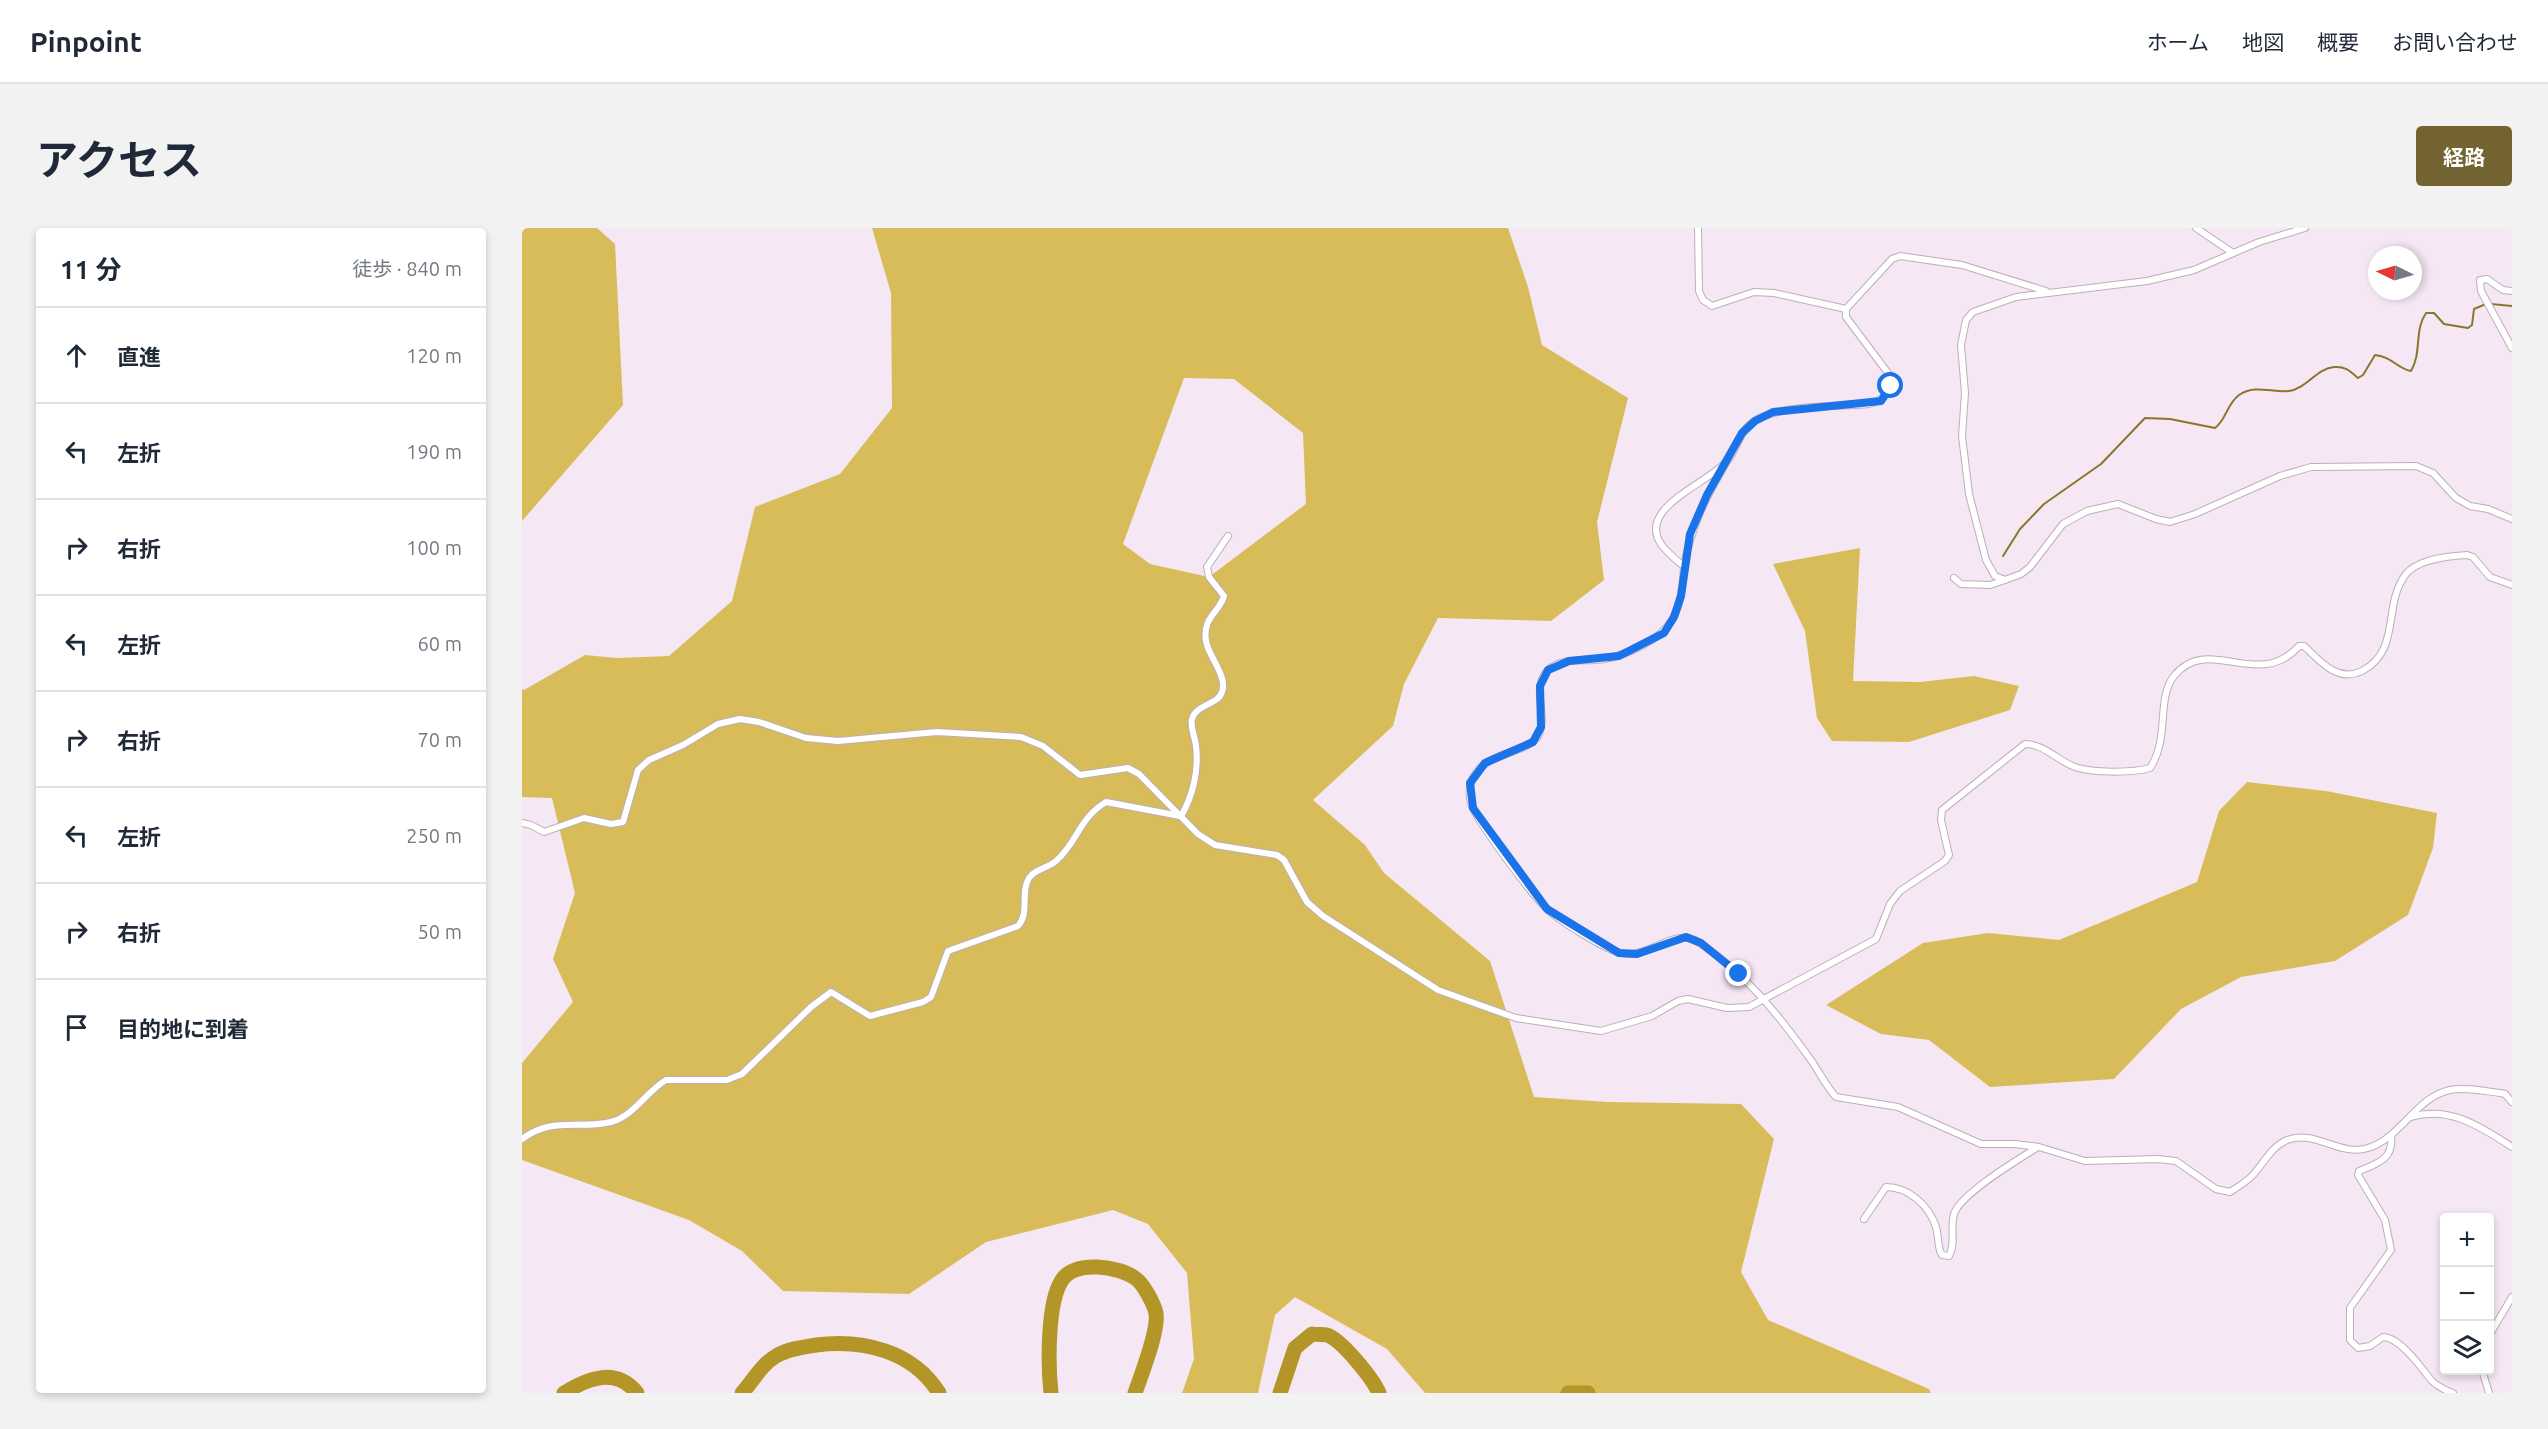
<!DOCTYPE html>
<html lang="ja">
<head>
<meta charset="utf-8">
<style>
  :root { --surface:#fff; --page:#f2f2f3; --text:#1f2937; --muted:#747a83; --line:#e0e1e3; --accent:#726330 }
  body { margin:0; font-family:Ubuntu,"Noto Sans JP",sans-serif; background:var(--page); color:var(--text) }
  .controls { position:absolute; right:18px; bottom:18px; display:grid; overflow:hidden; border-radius:6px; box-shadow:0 3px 9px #0003 }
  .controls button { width:54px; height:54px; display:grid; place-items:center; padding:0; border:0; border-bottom:2px solid var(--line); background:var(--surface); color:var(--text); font:30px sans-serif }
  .compass { position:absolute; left:1846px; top:18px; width:54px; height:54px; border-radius:50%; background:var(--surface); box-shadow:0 3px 9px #0003; rotate:275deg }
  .stop { position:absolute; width:18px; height:18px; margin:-14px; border:4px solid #1a73e8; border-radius:50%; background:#fff }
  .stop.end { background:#1a73e8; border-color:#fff; box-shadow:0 2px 6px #0008 }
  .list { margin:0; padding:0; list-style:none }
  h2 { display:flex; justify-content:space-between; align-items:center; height:78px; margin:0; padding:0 24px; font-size:26px }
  h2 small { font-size:20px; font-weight:400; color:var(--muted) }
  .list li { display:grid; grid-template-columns:39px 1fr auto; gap:18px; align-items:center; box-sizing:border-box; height:96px; padding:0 24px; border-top:2px solid var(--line) }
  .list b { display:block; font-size:22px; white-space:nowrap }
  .list em { font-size:20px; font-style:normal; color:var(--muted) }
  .icon { flex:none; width:33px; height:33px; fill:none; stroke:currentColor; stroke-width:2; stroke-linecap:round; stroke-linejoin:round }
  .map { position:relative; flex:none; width:1990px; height:1165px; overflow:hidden; border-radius:6px }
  header { display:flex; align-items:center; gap:36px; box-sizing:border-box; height:84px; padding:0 30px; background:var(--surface); border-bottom:2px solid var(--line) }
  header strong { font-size:28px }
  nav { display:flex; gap:33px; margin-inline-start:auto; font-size:21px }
  .intro { display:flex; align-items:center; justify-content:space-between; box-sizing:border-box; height:144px; padding:0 36px }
  h1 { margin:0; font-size:42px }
  .button { padding:15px 27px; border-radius:6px; background:var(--accent); color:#fff; font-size:21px; font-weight:700 }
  main { display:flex; gap:36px; padding:0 36px }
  aside { flex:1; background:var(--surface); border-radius:6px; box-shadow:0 3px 9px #0003 }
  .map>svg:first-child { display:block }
</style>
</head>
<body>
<header>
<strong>Pinpoint</strong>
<nav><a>ホーム</a><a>地図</a><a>概要</a><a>お問い合わせ</a></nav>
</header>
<div class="intro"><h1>アクセス</h1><a class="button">経路</a></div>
<main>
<aside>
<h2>11 分<small>徒歩 · 840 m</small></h2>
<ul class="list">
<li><svg class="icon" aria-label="ahead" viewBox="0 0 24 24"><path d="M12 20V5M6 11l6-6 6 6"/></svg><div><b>直進</b></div><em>120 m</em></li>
<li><svg class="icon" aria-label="left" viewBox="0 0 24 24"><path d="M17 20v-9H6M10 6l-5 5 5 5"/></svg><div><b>左折</b></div><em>190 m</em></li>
<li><svg class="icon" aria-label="right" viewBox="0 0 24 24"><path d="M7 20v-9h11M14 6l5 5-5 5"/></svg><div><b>右折</b></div><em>100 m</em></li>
<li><svg class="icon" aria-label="left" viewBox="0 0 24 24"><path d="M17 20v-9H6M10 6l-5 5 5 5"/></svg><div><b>左折</b></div><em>60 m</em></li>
<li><svg class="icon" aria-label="right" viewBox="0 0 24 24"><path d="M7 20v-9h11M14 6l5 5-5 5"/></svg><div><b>右折</b></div><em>70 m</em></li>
<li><svg class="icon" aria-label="left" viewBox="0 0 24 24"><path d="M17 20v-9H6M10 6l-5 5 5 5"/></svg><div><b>左折</b></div><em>250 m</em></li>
<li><svg class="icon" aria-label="right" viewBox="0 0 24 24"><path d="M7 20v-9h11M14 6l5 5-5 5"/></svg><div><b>右折</b></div><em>50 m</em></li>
<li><svg class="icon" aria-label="arrive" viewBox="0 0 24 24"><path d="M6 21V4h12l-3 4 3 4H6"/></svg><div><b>目的地に到着</b></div></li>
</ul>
</aside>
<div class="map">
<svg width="1990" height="1165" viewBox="0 0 1990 1165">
  <rect width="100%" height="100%" fill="#f5e7f4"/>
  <g fill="#d9bc5a" fill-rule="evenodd">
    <polygon points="0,0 75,0 93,16 101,177 0,293"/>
    <path d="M350,0H986L1006,59L1020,117L1106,170L1075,294L1082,352L1029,393L916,390L882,456L871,498L791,572L843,617L862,645L968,733L1012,869L1085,874L1219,876L1252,911L1219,1044L1246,1092L1407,1161L1409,1165H903L865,1121L773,1069L753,1087L736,1165H660L672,1131L665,1045L626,996L591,982L464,1014L387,1066L261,1063L220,1023L167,992L0,932V835L51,774L31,731L53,665L30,570L0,569V461L2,462L63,427L95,430L147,428L210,373L233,279L318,246L370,180L369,65ZM662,150L712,151L781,205L784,276L687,349L628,336L601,316Z"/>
    <polygon points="1338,320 1331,453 1398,454 1452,448 1497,458 1488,482 1387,514 1310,513 1295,490 1283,403 1251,336"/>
    <polygon points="1725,554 1804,563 1915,585 1911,620 1886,687 1813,733 1719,749 1659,781 1592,851 1468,859 1407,812 1359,806 1304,777 1401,715 1466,705 1537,712 1675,654 1697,583"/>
  </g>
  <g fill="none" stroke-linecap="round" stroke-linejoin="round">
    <g stroke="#8c752a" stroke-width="2">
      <polyline points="1969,76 1990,78"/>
      <path d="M1481,328L1498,301L1522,276L1579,236L1623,190L1648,191L1693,200C1705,191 1704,177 1717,167C1733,156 1750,165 1767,163C1784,161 1795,140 1812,139C1823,138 1828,143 1836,150L1841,147L1853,127C1871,129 1874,140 1889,143C1900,125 1892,102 1904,85H1912L1922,96L1946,100L1950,97L1952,81L1964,76"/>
    </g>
    <g stroke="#b49528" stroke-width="15">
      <path d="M42,1165C66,1150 94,1139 115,1165"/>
      <path d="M220,1165C232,1152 238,1138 254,1128C266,1121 281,1119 294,1117C341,1111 391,1123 417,1165"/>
      <path d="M529,1165C526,1138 525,1074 540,1052C553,1032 597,1038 613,1050C621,1055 632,1076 634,1085C637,1103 619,1147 613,1165"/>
      <path d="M758,1165L773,1120L790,1106C795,1107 801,1106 805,1107C820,1112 851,1151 857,1165"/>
      <polyline points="1046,1165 1066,1165"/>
    </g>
    <g stroke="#bcaebb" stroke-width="8">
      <g id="minor">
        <polyline points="1176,0 1177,63 1181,72 1190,78 1232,64 1252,65 1324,81"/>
        <polyline points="1674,0 1711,25"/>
        <polyline points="1783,0 1737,14 1672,42 1625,53 1494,69 1451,84 1444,92 1439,117 1443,165 1440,208 1447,266 1464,332 1473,348 1483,352 1499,346 1508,339 1541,296 1565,283 1596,276 1634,291 1648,294 1673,286 1758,248 1789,239 1894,238 1911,245 1934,270 1948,278 1966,281 1990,291"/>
        <polyline points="1990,63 1981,62 1965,51 1958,52 1959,63 1990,120"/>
        <path d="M1324,81V89L1369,149C1368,165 1362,172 1347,176C1315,179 1262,176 1234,192C1218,201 1216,219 1206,232C1187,256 1109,281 1142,320C1149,327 1154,333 1162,338C1160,381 1153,403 1113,421C1100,427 1088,431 1074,432C1059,433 1038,430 1026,442C1008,460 1027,488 1016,508C1003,528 964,521 950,552C947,560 947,570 950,578C958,597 1010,667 1025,681C1038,693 1082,721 1099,725C1125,732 1153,698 1176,714C1221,743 1255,785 1286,828C1296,841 1303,857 1314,869L1376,879L1459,916H1493L1517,919L1563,933L1636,931L1654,933L1694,961L1708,964C1716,959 1724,954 1730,948C1742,935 1749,919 1765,912C1793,901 1818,929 1846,920C1879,910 1894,869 1928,862C1943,859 1962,863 1978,865L1983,866L1990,874"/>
        <polyline points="1324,81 1370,31 1378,28 1440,37 1524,63"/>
        <path d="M1162,338C1169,300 1183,270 1203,237"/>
        <polyline points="1432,350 1439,356 1468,357 1483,352"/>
        <path d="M659,588C671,568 677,542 674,518C673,509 668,499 670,491C674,476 696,477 700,464C706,448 686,428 684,413C680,389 698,384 702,368L687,349L685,339L706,308"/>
        <path d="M0,595L9,597L22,604L62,590L89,596L101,594L116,542L127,532L161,517L196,496L218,491L237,494L284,510L316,513L415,504L499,509L521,518L558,547L606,540L617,546L676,606L693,617L755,627L762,632L785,674L801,688L916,762L994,790L1079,803L1130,788L1156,773L1166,771L1205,780L1227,779L1354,711L1368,676L1378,663L1423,633L1427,627L1419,592L1420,582L1503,516C1522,516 1536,533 1553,539C1570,545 1611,545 1628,540C1648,511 1634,470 1652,448C1686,405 1736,464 1777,418H1782C1798,433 1815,455 1840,443C1880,422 1860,377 1884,346C1896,331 1927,328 1945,327L1951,329L1968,349L1990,357"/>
        <path d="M1889,889C1927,877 1959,899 1990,919"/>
        <path d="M1869,908C1872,931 1855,936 1837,943L1836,947L1863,992L1869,1022L1828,1080V1112L1836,1120L1848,1118L1861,1109C1878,1109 1900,1141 1910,1153C1916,1159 1923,1162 1931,1165"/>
        <path d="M0,911C31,888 56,902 89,894C112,888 125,863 144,852H205L220,846L289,779L309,764L348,788L401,774L409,769L426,723L496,698C508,685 498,664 507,650C513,641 526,640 534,633C556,614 556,591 584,574L658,588"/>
        <path d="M1342,991L1364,959C1386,959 1407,977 1414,999C1416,1007 1416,1015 1418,1023L1420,1027L1427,1028C1434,1016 1428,999 1432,986C1438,966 1497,931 1516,919"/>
        <polyline points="1968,1106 1990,1069"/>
        <polyline points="1960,1142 1967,1165"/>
      </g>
    </g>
    <use href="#minor" stroke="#fff" stroke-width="6"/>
  </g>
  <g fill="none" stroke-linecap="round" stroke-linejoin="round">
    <polyline stroke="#1a73e8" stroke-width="8" points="1217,746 1179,715 1164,709 1115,726 1097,725 1025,681 951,580 948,555 963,535 1011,514 1019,499 1018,458 1026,442 1047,433 1097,428 1142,405 1152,389 1159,368 1168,306 1185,267 1220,205 1233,193 1251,184 1359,173 1369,158"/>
  </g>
</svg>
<div class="controls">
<button>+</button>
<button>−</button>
<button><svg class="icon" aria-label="layers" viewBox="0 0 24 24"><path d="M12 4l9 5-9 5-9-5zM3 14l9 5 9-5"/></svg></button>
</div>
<svg class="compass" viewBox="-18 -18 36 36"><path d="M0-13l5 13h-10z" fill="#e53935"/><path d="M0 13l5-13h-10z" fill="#747a83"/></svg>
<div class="stop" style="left:1369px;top:158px"></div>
<div class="stop end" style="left:1217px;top:746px"></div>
</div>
</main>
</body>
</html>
